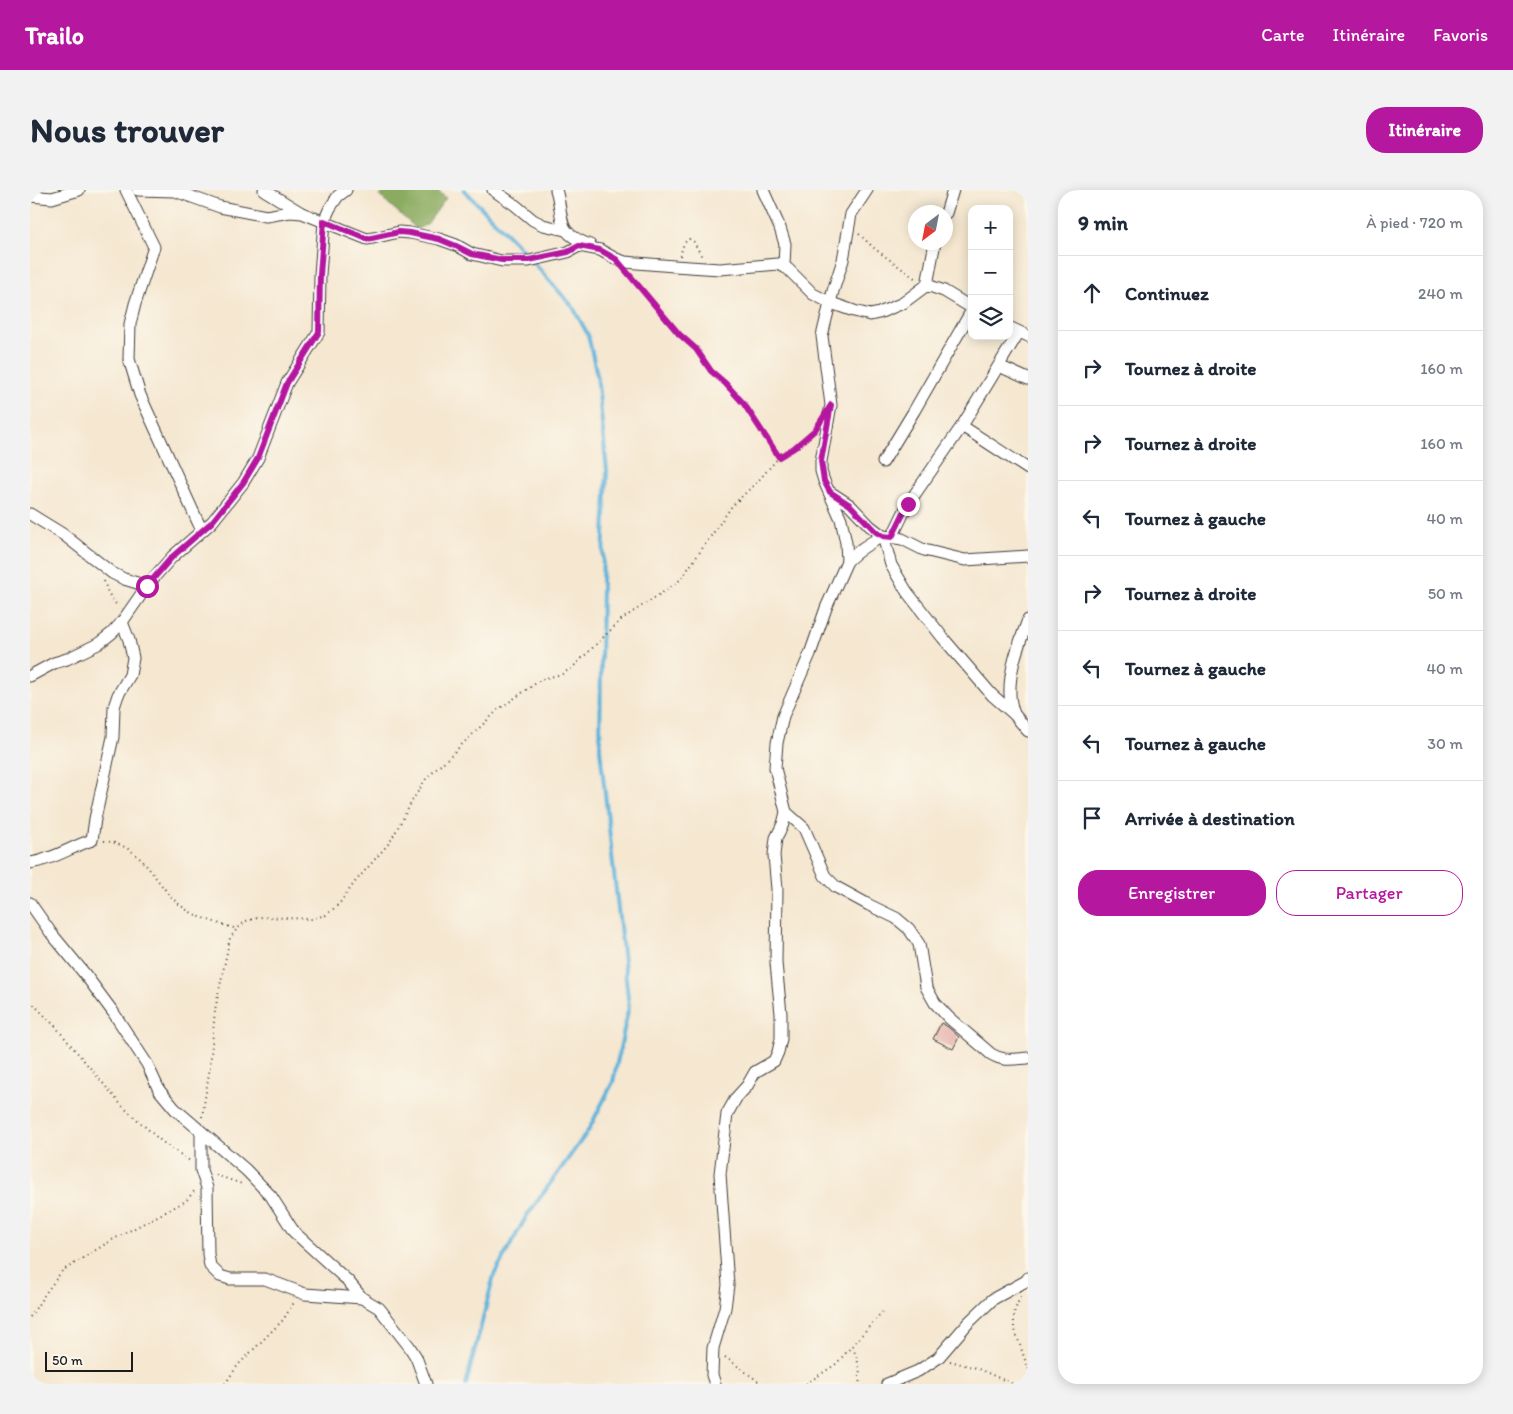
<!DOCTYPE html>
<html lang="fr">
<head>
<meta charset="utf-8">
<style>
  :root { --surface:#fff; --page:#f2f2f3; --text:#1f2937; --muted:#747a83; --line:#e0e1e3; --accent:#b5179e }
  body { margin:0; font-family:Itim,sans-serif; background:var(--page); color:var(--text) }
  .controls { position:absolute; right:15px; top:15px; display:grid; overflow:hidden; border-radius:10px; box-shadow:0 2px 12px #0003 }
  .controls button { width:45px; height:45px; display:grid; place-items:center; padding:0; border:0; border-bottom:1px solid var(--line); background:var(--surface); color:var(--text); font:25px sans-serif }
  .compass { position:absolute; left:878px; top:15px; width:45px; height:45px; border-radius:50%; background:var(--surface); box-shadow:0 2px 12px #0003; rotate:212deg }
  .scale { position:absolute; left:15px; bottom:12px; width:88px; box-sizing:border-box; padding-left:5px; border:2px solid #1c1c1c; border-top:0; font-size:14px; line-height:18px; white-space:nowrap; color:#1c1c1c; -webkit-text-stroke:4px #fbf7ec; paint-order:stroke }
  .stop { position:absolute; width:15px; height:15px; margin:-11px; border:4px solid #b5179e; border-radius:50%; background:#fff }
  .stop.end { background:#b5179e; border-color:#fff; box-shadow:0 1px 5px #0008 }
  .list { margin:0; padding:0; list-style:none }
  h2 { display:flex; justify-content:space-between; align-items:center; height:65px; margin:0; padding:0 20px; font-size:21px }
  h2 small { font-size:16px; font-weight:400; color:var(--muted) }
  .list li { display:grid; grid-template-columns:32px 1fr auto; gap:15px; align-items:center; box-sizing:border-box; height:75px; padding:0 20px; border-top:1px solid var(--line) }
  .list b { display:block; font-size:19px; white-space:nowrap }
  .list em { font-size:16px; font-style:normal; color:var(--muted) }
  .actions { display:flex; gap:10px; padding:15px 20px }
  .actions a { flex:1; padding:11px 0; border:1px solid var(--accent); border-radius:20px; text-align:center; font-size:18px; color:var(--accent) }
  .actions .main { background:var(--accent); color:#fff }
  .icon { flex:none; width:28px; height:28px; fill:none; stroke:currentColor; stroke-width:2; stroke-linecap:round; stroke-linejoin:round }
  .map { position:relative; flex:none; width:998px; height:1194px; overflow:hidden; border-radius:20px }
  header { display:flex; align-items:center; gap:30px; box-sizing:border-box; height:70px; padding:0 25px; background:var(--accent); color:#fff }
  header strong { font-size:24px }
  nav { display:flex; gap:28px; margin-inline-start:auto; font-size:18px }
  .intro { display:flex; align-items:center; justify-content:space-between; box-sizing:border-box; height:120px; padding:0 30px }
  h1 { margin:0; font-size:35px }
  .button { padding:12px 22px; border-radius:20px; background:var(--accent); color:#fff; font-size:18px; font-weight:700 }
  main { display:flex; gap:30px; padding:0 30px }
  aside { flex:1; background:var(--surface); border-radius:20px; box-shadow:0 2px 12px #0003 }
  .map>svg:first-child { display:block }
</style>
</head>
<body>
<header>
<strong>Trailo</strong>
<nav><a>Carte</a><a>Itinéraire</a><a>Favoris</a></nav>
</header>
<div class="intro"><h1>Nous trouver</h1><a class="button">Itinéraire</a></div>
<main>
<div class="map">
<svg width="998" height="1194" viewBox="0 0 998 1194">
  <rect width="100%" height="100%" fill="#fbf7ec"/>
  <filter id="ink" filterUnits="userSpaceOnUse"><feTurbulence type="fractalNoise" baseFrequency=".02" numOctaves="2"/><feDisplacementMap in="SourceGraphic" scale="10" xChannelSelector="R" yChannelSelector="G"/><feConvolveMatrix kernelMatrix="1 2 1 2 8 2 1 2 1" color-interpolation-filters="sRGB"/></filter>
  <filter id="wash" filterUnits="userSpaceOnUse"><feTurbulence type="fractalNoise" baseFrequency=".0096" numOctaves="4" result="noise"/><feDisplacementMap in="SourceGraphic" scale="20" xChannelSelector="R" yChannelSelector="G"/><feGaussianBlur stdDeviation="1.12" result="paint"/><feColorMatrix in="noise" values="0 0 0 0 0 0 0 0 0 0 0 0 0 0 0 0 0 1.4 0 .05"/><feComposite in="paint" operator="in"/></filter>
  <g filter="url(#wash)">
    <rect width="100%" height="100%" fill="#f5e7d0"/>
    <polygon fill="#8bac60" stroke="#54643e" points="356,0 407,0 416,8 397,34 387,39 350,6"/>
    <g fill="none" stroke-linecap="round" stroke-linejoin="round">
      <polyline stroke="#5fb3db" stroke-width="4" points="434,0 486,53 543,117 558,145 567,185 577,281 572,390 570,559 599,816 583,892 558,941 496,1027 464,1085 436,1194"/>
    </g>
    <g id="blocks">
      <polygon fill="#e3a8a3" points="911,833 918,837 929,847 923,859 903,849"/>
    </g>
  </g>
  <g filter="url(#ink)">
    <use href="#blocks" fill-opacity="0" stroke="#3d3a37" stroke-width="1"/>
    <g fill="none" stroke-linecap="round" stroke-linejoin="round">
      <g stroke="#3d3a37" stroke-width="13">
        <g id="street">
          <polyline points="96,0 124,57 105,114 100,134 99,169 110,205 172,341"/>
          <polyline points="108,0 145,1 190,17 236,26 260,22 272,23 337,49 343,48 369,42 380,43 409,49 426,55 442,64 472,71 499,71 538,62 549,56 570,60 586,69 595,72 644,76 690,79 748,74 758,79 783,104 801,113 824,121 840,125 849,123 873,113 897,95 914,101 942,118"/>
          <polyline points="234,0 270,22"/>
          <polyline points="463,0 485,15 503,30 513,35 535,40"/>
          <path d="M526,0C530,10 530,33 536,40C541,47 552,52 560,55"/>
          <polyline points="733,0 750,38 755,54 754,76"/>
          <polyline points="0,6 22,8 49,0"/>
          <polyline points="916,23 923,0"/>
          <polyline points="897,95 905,52"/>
          <polyline points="979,137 998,146"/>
          <polyline points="969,176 998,189"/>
          <polyline points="932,236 998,279"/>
          <polyline points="853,272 884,221 942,120"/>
          <polyline points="800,302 820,315 840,336 853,346 872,349 894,360 935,370 998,366"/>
          <polyline points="0,324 34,345 82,383 94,389 117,396"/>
          <polyline points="862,347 878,314 932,236 989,142"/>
          <path d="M817,371C828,360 839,353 853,346L861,375L877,402L913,448L962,505L984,524L998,541"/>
          <polyline points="0,486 24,473 37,469 68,454 82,443 92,432 119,393 142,367 182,332 213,293 228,268 257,193 289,142 290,85 294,31 300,18 308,6 316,0"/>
          <path d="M984,524C982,518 980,511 980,504C979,479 989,454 998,430"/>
          <path d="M756,622L774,638L795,686L806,697L839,715L866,728L879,739L889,754L896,797L905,813L919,828L961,864C974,872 984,869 998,868"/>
          <path d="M0,673C22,670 41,657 62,650L65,629L83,547L84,517L88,505L100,485L103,468L99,450L92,432"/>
          <polyline points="0,713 21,743 54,783 83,822 117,874 129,900 145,919 216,980 241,1006 264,1042 318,1091 332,1108 349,1118 379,1156 386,1167 396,1194"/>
          <polyline points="171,942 171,980 177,998 178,1064 180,1076 190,1086 200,1089 235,1089 275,1104 332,1108"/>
          <polyline points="685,1194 682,1185 683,1158 695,1118 698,1095 690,984 697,924 706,908 717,896 725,882 744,871 748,862 751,849 751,824 746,773 747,699 744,665 746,648 753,634 756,622 745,578 747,553 753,526 780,464 796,418 817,371 816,353 811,329 794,291 791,281 791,271 801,215 792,146 803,101 813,70 821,24 837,0"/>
          <polyline points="857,1194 888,1181 908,1168 938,1133 963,1109 996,1091 998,1088"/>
        </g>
      </g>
      <g stroke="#3d3a37" stroke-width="2" stroke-dasharray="1 4" stroke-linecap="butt">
        <polyline points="829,44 845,59 886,89"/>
        <polyline points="650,66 654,53 659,49 664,52 672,67"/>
        <polyline points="599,84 649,144 666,159 681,181 695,193 714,214 749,267"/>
        <polyline points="74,391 78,403 88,417"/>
        <path d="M74,651C116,655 124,697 154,718C169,729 189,733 207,739"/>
        <polyline points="0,811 25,836 92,916 131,951 160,971"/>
        <polyline points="172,927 180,877 185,820 200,748 207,739 216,731 232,727 281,729 296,725 309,714 325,692 360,652 385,606 396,589 469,519 512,489 532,484 542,478 592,429 641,397 651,389 702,316 729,290 749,267 764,258 785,240"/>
        <polyline points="186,985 212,994"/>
        <polyline points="990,1107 984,1123 984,1137 998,1179"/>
        <polyline points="0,1127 15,1104 32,1081 82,1050 156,1011 165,1000"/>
        <path d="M823,1157C827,1169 832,1181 829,1194"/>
        <polyline points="695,1167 732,1194"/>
        <polyline points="920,1171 946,1178 983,1194"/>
        <polyline points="195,1194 208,1175 253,1130 265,1111"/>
        <polyline points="776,1194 806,1174 852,1122"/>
      </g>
      <use href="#street" stroke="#fff" stroke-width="11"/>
    </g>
  </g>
  <g fill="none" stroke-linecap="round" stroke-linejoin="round" filter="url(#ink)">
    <polyline stroke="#b5179e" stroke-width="6" points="117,396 142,367 182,332 213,293 228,268 257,193 289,142 290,85 294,31 337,49 369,42 380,43 409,49 426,56 442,64 472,70 499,70 538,62 549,56 570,60 586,69 649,144 666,159 681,181 695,193 714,214 749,267 764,258 785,240 801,215 791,271 794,291 800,302 820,315 846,342 853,346 862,347 878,314"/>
  </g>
</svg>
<div class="controls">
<button>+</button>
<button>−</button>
<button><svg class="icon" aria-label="layers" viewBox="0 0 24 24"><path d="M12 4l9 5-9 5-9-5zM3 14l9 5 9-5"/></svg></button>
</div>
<svg class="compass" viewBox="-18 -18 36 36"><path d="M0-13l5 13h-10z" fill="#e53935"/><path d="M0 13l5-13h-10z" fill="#747a83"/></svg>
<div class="scale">50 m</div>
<div class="stop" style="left:117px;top:396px"></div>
<div class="stop end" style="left:878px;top:314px"></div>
</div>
<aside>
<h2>9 min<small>À pied · 720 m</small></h2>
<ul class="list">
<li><svg class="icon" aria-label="ahead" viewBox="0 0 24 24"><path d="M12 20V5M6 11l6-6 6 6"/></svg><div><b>Continuez</b></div><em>240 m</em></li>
<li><svg class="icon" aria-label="right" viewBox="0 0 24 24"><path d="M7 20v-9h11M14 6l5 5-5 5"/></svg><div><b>Tournez à droite</b></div><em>160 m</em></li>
<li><svg class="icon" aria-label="right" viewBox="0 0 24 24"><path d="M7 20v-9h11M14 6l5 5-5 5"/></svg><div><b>Tournez à droite</b></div><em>160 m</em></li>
<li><svg class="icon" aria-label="left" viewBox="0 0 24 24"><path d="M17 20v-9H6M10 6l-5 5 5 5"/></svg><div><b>Tournez à gauche</b></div><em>40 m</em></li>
<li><svg class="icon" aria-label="right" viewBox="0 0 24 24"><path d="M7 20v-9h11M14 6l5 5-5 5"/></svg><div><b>Tournez à droite</b></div><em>50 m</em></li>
<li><svg class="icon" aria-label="left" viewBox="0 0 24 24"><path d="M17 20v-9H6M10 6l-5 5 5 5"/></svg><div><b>Tournez à gauche</b></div><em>40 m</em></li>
<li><svg class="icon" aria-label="left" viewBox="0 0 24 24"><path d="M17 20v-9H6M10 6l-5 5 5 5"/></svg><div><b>Tournez à gauche</b></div><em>30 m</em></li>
<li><svg class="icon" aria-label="arrive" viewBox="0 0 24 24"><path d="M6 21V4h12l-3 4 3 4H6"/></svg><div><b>Arrivée à destination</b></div></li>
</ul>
<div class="actions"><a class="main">Enregistrer</a><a>Partager</a></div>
</aside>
</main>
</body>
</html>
